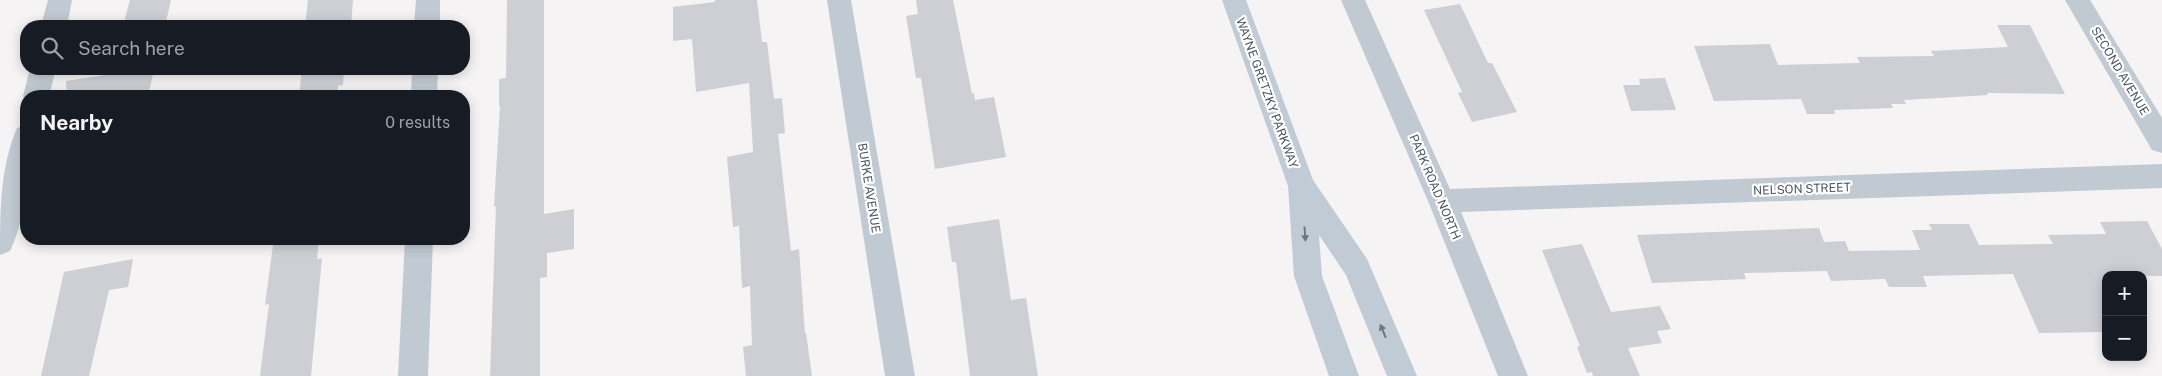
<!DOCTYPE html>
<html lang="en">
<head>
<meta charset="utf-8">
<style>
  :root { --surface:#171b24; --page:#242831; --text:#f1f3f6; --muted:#9ea1a6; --line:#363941 }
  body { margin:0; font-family:"Public Sans",sans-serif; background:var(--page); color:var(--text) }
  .controls { position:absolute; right:15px; bottom:15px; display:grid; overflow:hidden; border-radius:10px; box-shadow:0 2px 12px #0003 }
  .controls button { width:45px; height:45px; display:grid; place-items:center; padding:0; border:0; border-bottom:1px solid var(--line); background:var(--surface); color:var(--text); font:25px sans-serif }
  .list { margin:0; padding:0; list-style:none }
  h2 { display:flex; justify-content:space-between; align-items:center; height:65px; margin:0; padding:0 20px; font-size:21px }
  h2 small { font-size:16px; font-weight:400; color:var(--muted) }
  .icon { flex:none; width:28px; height:28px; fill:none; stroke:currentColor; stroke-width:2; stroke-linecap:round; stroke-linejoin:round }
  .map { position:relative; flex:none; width:2162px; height:376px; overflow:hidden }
  .search { position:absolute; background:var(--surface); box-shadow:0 2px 12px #0003; left:20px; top:20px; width:450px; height:55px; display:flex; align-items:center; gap:12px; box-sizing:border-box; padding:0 18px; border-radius:20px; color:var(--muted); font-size:19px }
  .panel { position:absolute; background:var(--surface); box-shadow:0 2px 12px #0003; left:20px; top:90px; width:450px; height:155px; border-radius:20px }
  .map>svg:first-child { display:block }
</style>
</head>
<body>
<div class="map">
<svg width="2162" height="376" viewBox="0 0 2162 376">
  <rect width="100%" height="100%" fill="#f5f3f3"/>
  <g fill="#cdcfd5">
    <polygon points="130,0 171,0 165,26 123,26"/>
    <polygon points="308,0 353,0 351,26 305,26"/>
    <polygon points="507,0 544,0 544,214 574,209 574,249 547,253 547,277 540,278 540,376 490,376 496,206 494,207 500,106 499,106 499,79 506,78"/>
    <polygon points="715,0 757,0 762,42 767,42 774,99 782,98 785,133 778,134 791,251 799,249 805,334 806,333 812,376 746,376 743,347 752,345 750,286 742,288 739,226 733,227 727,157 753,152 749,83 696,92 692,39 673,41 673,7 715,2"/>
    <polygon points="916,0 953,0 972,94 974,93 975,100 994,97 1006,157 935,169 921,78 916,78 906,16 918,14"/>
    <polygon points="1460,4 1488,63 1492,63 1517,112 1472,122 1458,93 1462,92 1424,10"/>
    <polygon points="1997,25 2030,25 2065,94 1987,93 1988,95 1904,100 1906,104 1891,104 1893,108 1834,110 1835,114 1807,114 1801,99 1714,101 1694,46 1770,44 1778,65 1860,63 1857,57 1934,56 1931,51 2008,47"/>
    <polygon points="145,69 154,69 148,96 67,96 66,81"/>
    <polygon points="302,69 344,69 343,85 338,86 337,96 299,96"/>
    <polygon points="1665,78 1676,110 1631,111 1623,85 1640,85 1639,79"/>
    <polygon points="999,219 1011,300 1026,298 1038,376 970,376 956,262 952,262 947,227"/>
    <polygon points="2147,221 2162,249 2162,276 2106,275 2106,332 2039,333 2013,274 1923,276 1927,287 1889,287 1885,279 1831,281 1827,271 1744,273 1746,279 1652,283 1637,235 1819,228 1824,242 1845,241 1849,251 1920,250 1912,230 1932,230 1929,224 1969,224 1979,245 2053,244 2048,235 2106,234 2100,222"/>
    <polygon points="307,239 319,239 317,259 322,258 311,376 260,376 269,304 265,305 273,245"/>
    <polygon points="1582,244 1611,312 1660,306 1671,329 1657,331 1662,343 1628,348 1640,376 1593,376 1592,372 1587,373 1577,347 1580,346 1542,250"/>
    <polygon points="133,259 128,287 109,290 89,376 41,376 64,272"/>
  </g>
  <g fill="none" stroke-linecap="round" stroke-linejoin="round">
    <g fill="#c1cad2" fill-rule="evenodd">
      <polygon points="48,0 72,0 67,26 41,26"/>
      <polygon points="416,0 440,0 440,26 414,26"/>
      <polygon points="827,0 851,0 915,376 885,376"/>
      <polygon points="1341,0 1365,0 1450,189 2162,164 2162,188 1461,212 1528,376 1498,376 1428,201"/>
      <polygon points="2065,0 2090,0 2162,118 2162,153 2152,150"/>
      <polygon points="30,69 56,69 49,96 26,96 26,103 23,96"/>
      <polygon points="412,69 438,69 437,96 411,96"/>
      <path d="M26,125C29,166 28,213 10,251L0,255C0,212 0,167 17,128Z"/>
      <polygon points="405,239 433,239 428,376 398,376"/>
    </g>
    <polygon fill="#c1cbd6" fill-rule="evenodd" points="1222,0 1246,0 1313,180 1367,259 1417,376 1387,376 1346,275 1319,235 1322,276 1359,376 1329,376 1294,276 1288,186"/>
  </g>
  <defs><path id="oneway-solid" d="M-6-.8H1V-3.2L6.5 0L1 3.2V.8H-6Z" transform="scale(1.25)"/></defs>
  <g fill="#6e7984">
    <use href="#oneway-solid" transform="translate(1305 234) rotate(86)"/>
    <use href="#oneway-solid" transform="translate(1383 331) rotate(-112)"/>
  </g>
  <g text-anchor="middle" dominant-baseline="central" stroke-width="4.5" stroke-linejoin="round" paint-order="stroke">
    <g font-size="12" fill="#4a5661" stroke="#fff">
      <text transform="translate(2120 71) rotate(59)">SECOND AVENUE</text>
      <text transform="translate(1267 93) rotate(70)">WAYNE GRETZKY PARKWAY</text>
      <text transform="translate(1435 187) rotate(67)">PARK ROAD NORTH</text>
      <text transform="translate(869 188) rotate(81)">BURKE AVENUE</text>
      <text transform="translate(1802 189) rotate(-2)">NELSON STREET</text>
    </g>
  </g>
</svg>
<div class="controls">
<button>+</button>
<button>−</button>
</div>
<div class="search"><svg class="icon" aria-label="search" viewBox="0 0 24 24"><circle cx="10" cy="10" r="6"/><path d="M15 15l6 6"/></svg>Search here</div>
<section class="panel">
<h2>Nearby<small>0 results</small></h2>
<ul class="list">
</ul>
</section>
</div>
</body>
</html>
